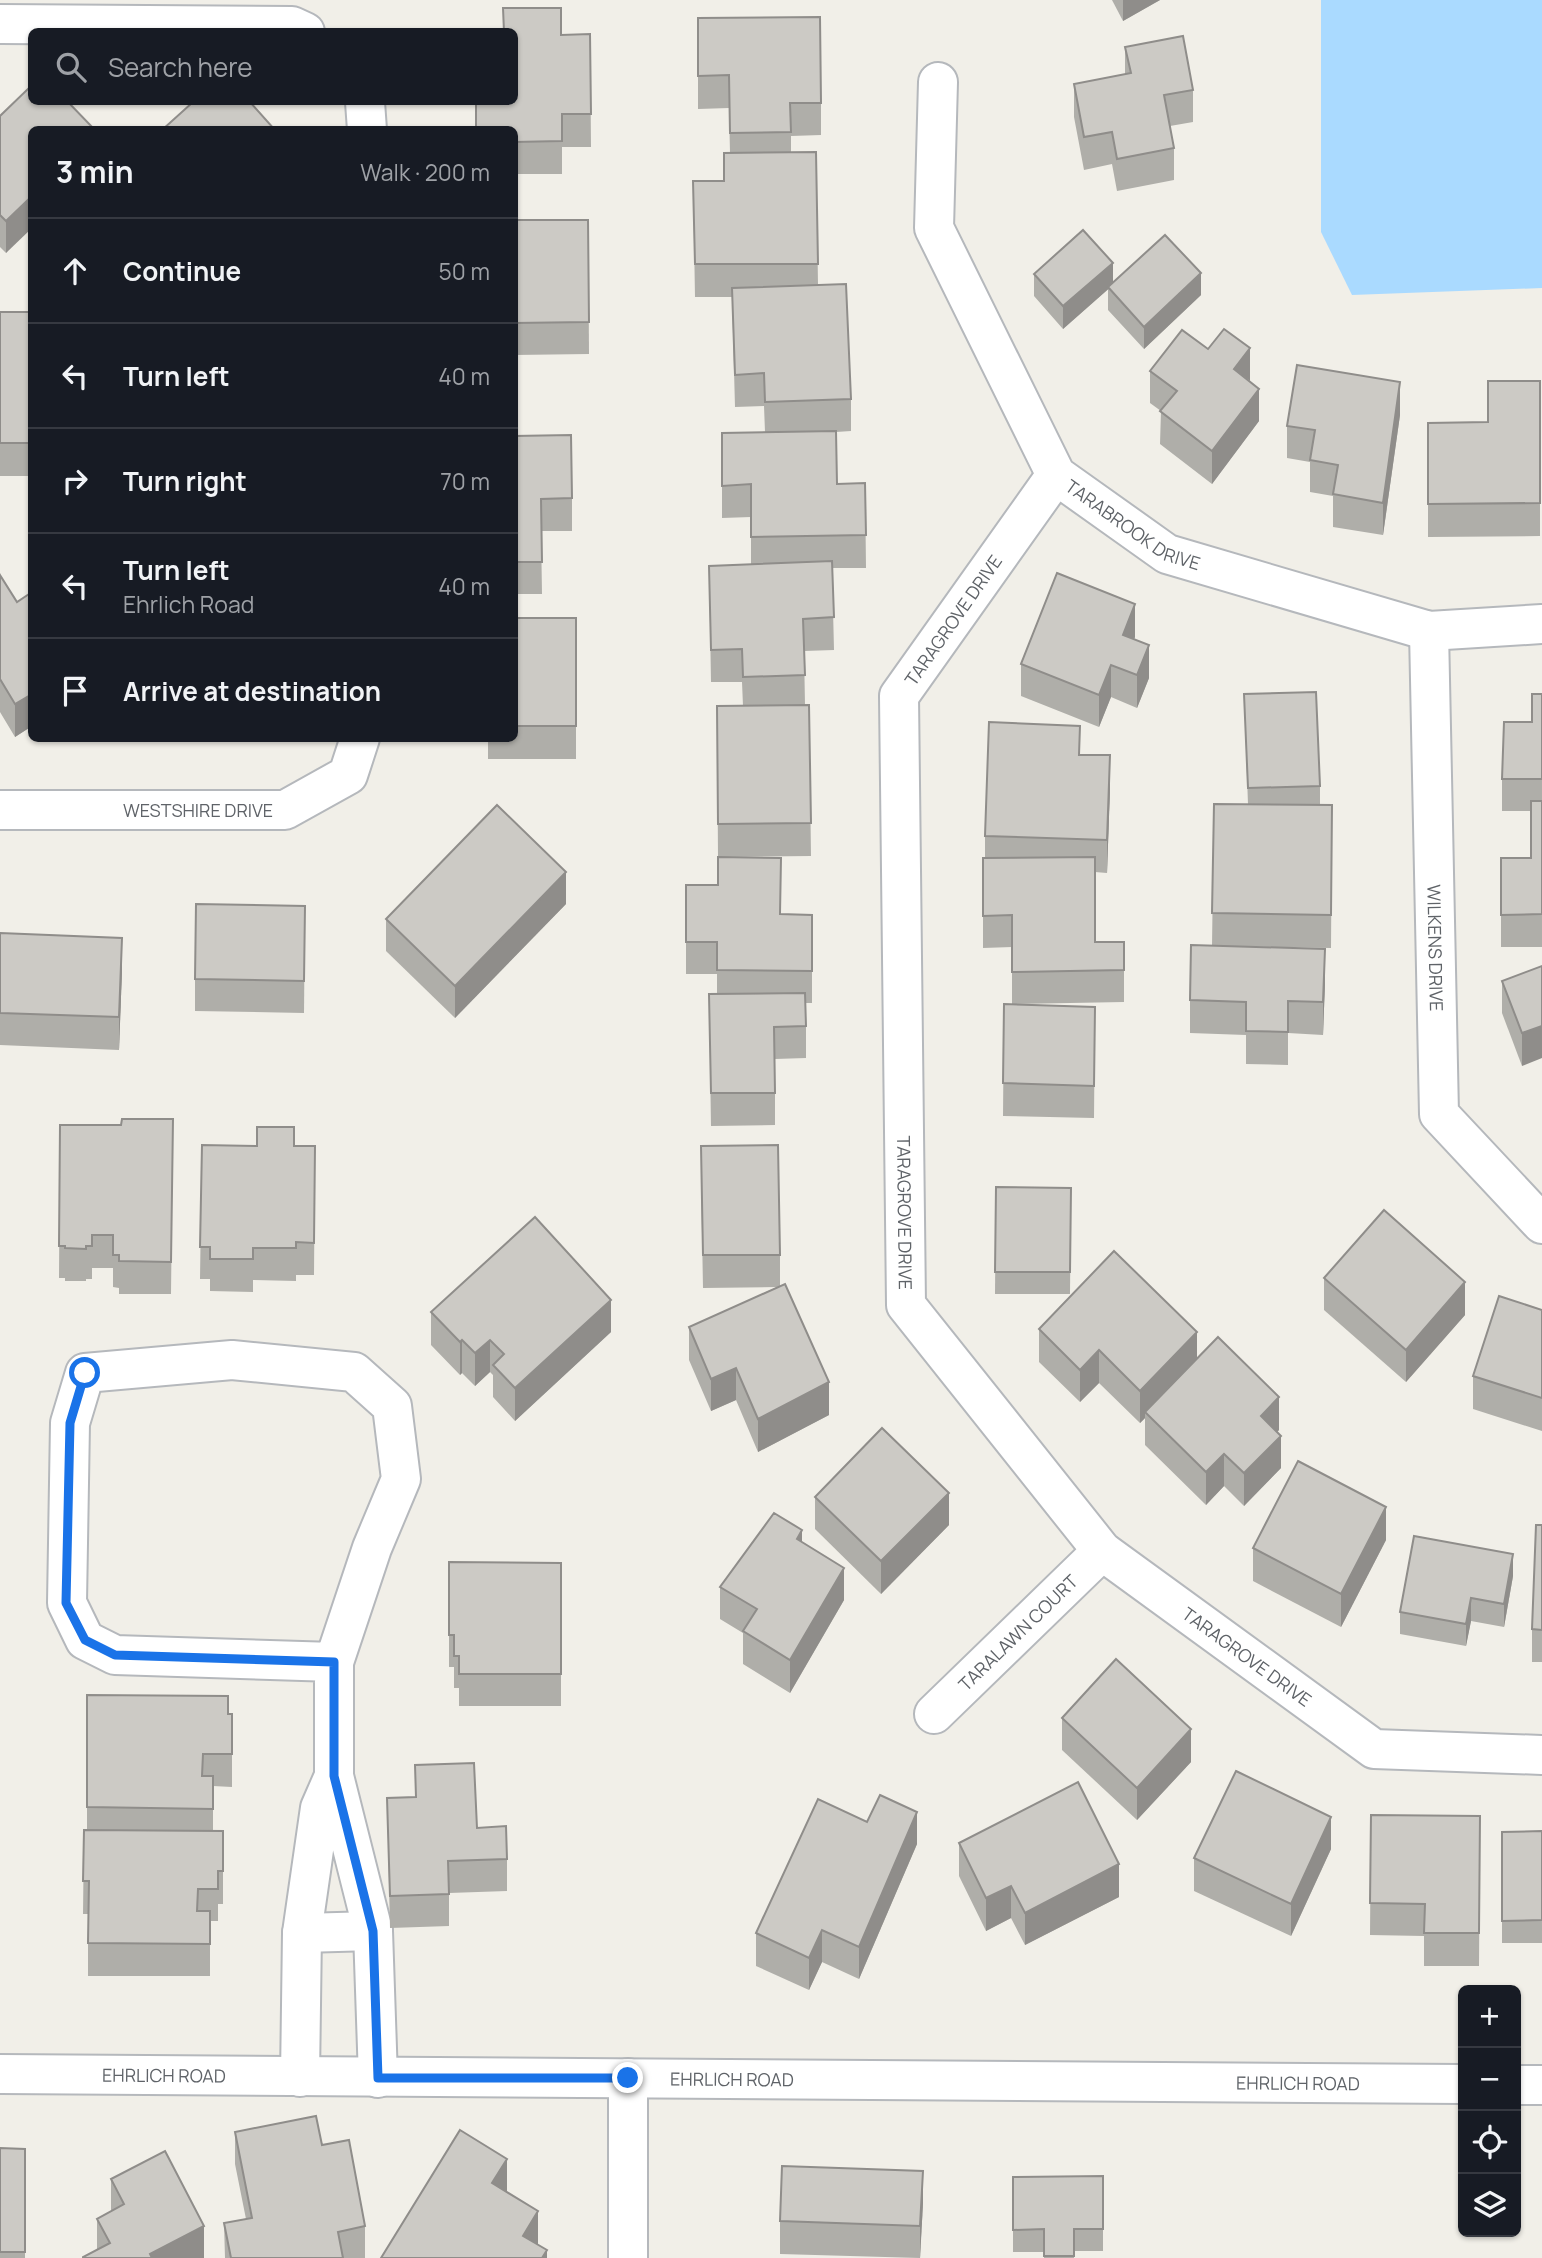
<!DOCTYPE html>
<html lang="en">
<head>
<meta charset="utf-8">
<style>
  :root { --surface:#171b24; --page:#242831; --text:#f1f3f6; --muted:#9ea1a6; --line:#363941 }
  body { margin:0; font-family:Manrope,sans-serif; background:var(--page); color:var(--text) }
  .controls { position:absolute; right:21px; bottom:21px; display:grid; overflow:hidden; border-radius:10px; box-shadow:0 2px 5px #0004 }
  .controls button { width:63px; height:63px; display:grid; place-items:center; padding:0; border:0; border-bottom:2px solid var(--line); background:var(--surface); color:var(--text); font:35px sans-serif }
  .stop { position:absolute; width:21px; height:21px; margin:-16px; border:5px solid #1a73e8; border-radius:50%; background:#fff }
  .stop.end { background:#1a73e8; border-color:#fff; box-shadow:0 2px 7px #0008 }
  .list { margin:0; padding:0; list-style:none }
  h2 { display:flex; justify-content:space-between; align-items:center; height:91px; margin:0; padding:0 28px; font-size:30px }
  h2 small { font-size:23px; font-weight:400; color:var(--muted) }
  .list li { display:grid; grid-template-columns:46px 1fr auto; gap:21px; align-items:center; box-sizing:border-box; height:105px; padding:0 28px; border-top:2px solid var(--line) }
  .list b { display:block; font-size:26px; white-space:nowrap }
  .list p { margin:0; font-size:23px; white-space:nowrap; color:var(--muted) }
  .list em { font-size:23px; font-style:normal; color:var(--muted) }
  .icon { flex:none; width:38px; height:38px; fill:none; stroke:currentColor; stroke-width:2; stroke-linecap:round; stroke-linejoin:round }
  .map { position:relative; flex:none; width:1542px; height:2258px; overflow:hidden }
  .search { position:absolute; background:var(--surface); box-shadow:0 2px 5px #0004; left:28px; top:28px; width:490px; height:77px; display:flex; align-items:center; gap:18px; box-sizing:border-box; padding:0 24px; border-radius:10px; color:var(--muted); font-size:26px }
  .panel { position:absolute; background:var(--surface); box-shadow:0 2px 5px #0004; left:28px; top:126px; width:490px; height:616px; border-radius:10px }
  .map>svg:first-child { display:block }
</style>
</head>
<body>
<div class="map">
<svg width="1542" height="2258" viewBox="0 0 1542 2258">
  <rect width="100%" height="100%" fill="#f1efe8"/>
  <polygon fill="#aadaff" points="1321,0 1542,0 1542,288 1352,295 1321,232"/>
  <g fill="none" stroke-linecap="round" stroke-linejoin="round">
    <g stroke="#b5b8bc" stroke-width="42">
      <g id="minor">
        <polyline points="0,24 292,26 305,32"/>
        <path id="s1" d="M938,82L934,228L1056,475L1167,554L1429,631L1542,624"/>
        <polyline points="365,102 367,130"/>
        <path id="s2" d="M1056,475L899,696L906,1305L1102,1551L1374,1749L1542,1755"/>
        <path id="s3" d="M1429,631L1439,1114L1542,1224"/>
        <path id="s4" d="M0,810H285L348,775L360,738"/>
        <polyline points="334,1662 115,1655 85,1640 67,1603 70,1423 85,1373 232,1360 354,1372 392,1406 401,1479 372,1548 334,1662 334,1776"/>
        <path id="s5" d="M934,1714L1102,1551"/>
        <polyline points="302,1933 373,1931"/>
        <path id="s6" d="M0,2074L1463,2084"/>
        <polyline points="300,2077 302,1933 320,1808 334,1776 373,1931 378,2078"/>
        <polyline points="1516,2085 1542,2085"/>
        <polyline points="628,2258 628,2078"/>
      </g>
    </g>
    <use href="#minor" stroke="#fff" stroke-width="38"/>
  </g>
  <g fill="#afaea9">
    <polygon points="1112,0 1160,0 1123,21"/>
    <polygon points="698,18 821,103 821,135 791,136 791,152 816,152 818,285 851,399 851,431 836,432 837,484 865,483 866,568 832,568 834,650 804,651 805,705 809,705 811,856 718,857 717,706 743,706 742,682 711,682 709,566 751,564 751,517 722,518 722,433 765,432 764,406 735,407 732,297 695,297 693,181 724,181 730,153 729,108 698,109"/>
    <polygon points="590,34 591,147 562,147 562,174 514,174 514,102 561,35"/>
    <polygon points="1125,47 1193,90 1193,122 1170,126 1174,148 1174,180 1117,191 1112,164 1084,170 1074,117 1074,84 1125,74"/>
    <polygon points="0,116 95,130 6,253 0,247"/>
    <polygon points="514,220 588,220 589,354 514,355"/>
    <polygon points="1034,274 1113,283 1201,295 1144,349 1108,310 1108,289 1063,329 1034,296"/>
    <rect x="0" y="312" width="32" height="164"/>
    <polygon points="1150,371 1249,381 1259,421 1212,484 1160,444 1161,411 1150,403"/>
    <polygon points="1540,381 1540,536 1428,537 1428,423 1488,422"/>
    <polygon points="1400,415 1383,535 1333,527 1333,496 1310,492 1310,462 1287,458 1287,426"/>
    <polygon points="514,436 572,498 572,531 541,531 542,594 514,594"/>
    <polygon points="0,575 17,602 32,592 32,726 15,737 0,712"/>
    <polygon points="514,618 576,618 576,759 488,759 488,738 514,738"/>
    <polygon points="1135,637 1134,639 1149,678 1137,708 1111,697 1099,727 1021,696 1021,664"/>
    <polygon points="1244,694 1320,786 1320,805 1332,805 1331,948 1212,946 1214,804 1248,804"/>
    <polygon points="1542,694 1542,947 1501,947 1501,858 1531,858 1531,811 1502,811 1502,779 1532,722"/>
    <polygon points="1080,755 1110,788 1107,873 1095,872 1095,942 1124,942 1124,1002 1014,1004 1095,1007 1094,1118 1003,1116 1004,1004 1012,1004 1012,947 983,948 983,858 985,858 985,836"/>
    <polygon points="686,885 781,914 812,915 812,1003 806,1003 806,1058 775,1059 775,1125 711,1126 709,994 717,994 717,974 686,974"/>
    <polygon points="566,904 455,1018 386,951 386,919"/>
    <polygon points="305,906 304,1013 195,1011 195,979"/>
    <polygon points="0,933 122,970 119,1050 0,1045"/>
    <polygon points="1542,966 1522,1066 1502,1013 1502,981"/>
    <polygon points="1325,982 1323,1035 1288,1033 1288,1065 1246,1064 1246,1035 1190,1033 1190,1000"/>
    <polygon points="173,1119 171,1294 119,1294 119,1288 113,1287 113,1268 92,1268 92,1279 86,1279 86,1281 65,1281 65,1278 59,1278 60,1125 121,1125"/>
    <polygon points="202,1145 315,1146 314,1275 296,1275 296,1281 253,1280 253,1292 210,1291 210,1279 200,1279"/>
    <polygon points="701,1179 780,1255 780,1286 829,1415 758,1452 736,1400 711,1411 689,1360 689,1327 777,1287 703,1288"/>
    <polygon points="996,1187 1071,1188 1070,1294 995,1294"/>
    <polygon points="1324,1278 1465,1315 1406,1382 1324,1310"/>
    <polygon points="1542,1310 1542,1431 1473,1409 1473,1376"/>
    <polygon points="431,1312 611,1332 515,1421 493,1397 493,1375 490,1372 475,1386 462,1373 460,1375 431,1345"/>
    <polygon points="1039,1329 1197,1358 1279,1430 1277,1432 1281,1468 1244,1506 1224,1486 1206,1505 1145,1445 1145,1418 1140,1423 1099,1383 1080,1402 1039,1362"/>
    <polygon points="815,1497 949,1525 881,1594 815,1529"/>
    <polygon points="1542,1525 1542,1662 1532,1662 1532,1629"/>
    <polygon points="1386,1540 1341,1627 1253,1581 1253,1548"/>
    <polygon points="802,1543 844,1600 790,1693 743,1664 743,1633 720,1619 720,1587"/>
    <polygon points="449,1562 561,1563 561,1706 459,1706 459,1688 454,1688 454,1667 449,1667"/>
    <polygon points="1513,1576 1504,1627 1471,1621 1466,1646 1400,1634 1400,1612"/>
    <polygon points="87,1695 232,1714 232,1787 213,1786 213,1831 223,1831 223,1904 218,1904 218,1921 210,1921 210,1976 88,1976 88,1914 83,1914 84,1830 87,1830"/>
    <polygon points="1062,1718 1191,1762 1137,1820 1062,1750"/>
    <polygon points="415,1765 507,1859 507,1891 449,1893 449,1926 390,1928 387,1798 415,1797"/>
    <polygon points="1371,1815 1480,1816 1479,1966 1424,1966 1424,1936 1370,1935"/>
    <polygon points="867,1822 917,1844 859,1979 822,1962 809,1990 756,1966 756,1933"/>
    <polygon points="1542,1831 1542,1943 1502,1943 1502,1832"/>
    <polygon points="959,1843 1119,1897 1025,1945 1011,1918 986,1931 959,1876"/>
    <polygon points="1331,1849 1291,1936 1194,1891 1194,1858"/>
    <polygon points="235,2132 322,2145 365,2226 365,2258 225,2258 224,2223 246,2219 235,2164"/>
    <polygon points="0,2148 25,2149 25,2258 0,2258"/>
    <polygon points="1103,2176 1103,2251 1074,2251 1074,2258 1044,2258 1044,2252 1013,2252 1013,2177"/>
    <polygon points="111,2179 204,2258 97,2250 97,2219 111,2211"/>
    <polygon points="923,2203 920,2258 780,2254 780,2221"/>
  </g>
  <g fill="#8f8d8a">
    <polygon points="1123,0 1160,0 1123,21"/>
    <polygon points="32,196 32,228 6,253 6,221"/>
    <polygon points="1113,263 1113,285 1063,329 1063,306"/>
    <polygon points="1201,273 1201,295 1144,349 1144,327"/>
    <polygon points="1250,348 1250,381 1234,369"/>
    <polygon points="1400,382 1400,415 1383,535 1383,503"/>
    <polygon points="1259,389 1259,421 1212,484 1212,451"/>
    <polygon points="1135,604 1135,637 1123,667 1123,635"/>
    <polygon points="1149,645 1149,678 1137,708 1137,675"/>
    <polygon points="1111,665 1111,697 1099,727 1099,695"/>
    <polygon points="32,694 32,726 15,737 15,704"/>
    <polygon points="1110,755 1110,788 1107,873 1107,840"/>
    <polygon points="566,872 566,904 455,1018 455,986"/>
    <polygon points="122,938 122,970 119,1050 119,1017"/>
    <polygon points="1325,949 1325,982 1323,1035 1323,1002"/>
    <polygon points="1542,1026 1542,1058 1522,1066 1522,1033"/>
    <polygon points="1465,1282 1465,1315 1406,1382 1406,1350"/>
    <polygon points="611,1300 611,1332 515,1421 515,1388"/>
    <polygon points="1197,1332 1197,1364 1145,1412 1145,1418 1140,1423 1140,1391"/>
    <polygon points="462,1340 462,1373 460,1375 460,1342"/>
    <polygon points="490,1340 490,1372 475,1386 475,1353"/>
    <polygon points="1099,1350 1099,1383 1080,1402 1080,1370"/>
    <polygon points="736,1368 736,1400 711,1411 711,1379"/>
    <polygon points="829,1382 829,1415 758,1452 758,1419"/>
    <polygon points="1279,1397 1279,1430 1261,1448 1261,1416"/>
    <polygon points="1281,1436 1281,1468 1244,1506 1244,1473"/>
    <polygon points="1224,1454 1224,1486 1206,1505 1206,1472"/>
    <polygon points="949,1493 949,1525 881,1594 881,1561"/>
    <polygon points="1386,1507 1386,1540 1341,1627 1341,1594"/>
    <polygon points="802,1530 802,1562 797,1539"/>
    <polygon points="1513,1554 1513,1576 1504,1627 1504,1604"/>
    <polygon points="844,1568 844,1600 790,1693 790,1660"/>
    <polygon points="1471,1598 1471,1621 1466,1646 1466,1624"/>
    <polygon points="1191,1729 1191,1762 1137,1820 1137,1788"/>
    <polygon points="917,1812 917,1844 859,1979 859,1947"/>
    <polygon points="1331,1817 1331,1849 1291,1936 1291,1904"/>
    <polygon points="1119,1864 1119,1897 1025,1945 1025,1913"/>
    <polygon points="1011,1886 1011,1918 986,1931 986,1898"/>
    <polygon points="822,1930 822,1962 809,1990 809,1958"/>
    <polygon points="507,2159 507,2191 492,2216 492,2183"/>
    <polygon points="923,2171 923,2203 920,2258 920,2226"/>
    <polygon points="538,2211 538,2244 529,2258 523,2236"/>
    <polygon points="204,2226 204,2258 150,2258 150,2254"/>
    <polygon points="547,2250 547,2258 542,2258"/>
  </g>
  <g fill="#cccac5" stroke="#8f8d8a" stroke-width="2">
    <polygon points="503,8 561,8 561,35 590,34 591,114 562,114 562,141 514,142 514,130 476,130 476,102 514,102 514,32 504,32"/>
    <polygon points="820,17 821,103 790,103 791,132 730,133 729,75 698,76 698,18"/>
    <polygon points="1183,36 1193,90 1164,95 1174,148 1117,159 1112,132 1084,137 1074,84 1131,73 1125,47"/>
    <polygon points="32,85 32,102 68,102 95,130 32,130 32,196 6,221 0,215 0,116"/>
    <polygon points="193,102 250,102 275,130 162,130"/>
    <polygon points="816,152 818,264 695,264 693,181 724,181 724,153"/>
    <polygon points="514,220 588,220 589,322 514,323"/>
    <polygon points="1083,230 1113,263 1063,306 1034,274"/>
    <polygon points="1165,235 1201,273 1144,327 1108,287"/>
    <polygon points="846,284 851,399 765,402 764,373 735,375 732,288"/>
    <rect x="0" y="312" width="32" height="131"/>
    <polygon points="1224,329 1250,348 1234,369 1259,389 1212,451 1160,411 1177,391 1150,371 1182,330 1208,349"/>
    <polygon points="1297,365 1400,382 1383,503 1333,494 1338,465 1310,460 1315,430 1287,426"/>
    <polygon points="1488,381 1540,381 1540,503 1428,504 1428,423 1488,422"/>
    <polygon points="836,431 837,484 865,483 866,535 751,537 751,484 722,486 722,433"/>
    <polygon points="571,435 572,498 541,499 542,562 514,562 514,436"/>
    <polygon points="832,561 834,617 803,619 805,675 743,677 742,649 711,650 709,566"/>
    <polygon points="1057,573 1135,604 1123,635 1149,645 1137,675 1111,665 1099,695 1021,664"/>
    <polygon points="0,575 17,602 32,592 32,694 15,704 0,679"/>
    <rect x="514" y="618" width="62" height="108"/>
    <polygon points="1316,692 1320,786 1248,788 1244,694"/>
    <polygon points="1532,694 1542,694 1542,779 1502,779 1504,722 1532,722"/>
    <polygon points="809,705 811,823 718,824 717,706"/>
    <polygon points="989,722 1080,726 1079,755 1110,755 1107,840 985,836"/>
    <polygon points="1531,801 1542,801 1542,914 1501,915 1501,858 1531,858"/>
    <polygon points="1214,804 1332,805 1331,915 1212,913"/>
    <polygon points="497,805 566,872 455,986 386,919"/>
    <polygon points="718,857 781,858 780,914 812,915 812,971 717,970 717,942 686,942 686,885 718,885"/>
    <polygon points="1095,857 1095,942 1124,942 1124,970 1012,972 1012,915 983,916 983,858"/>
    <polygon points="196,904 305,906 304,981 195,979"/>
    <polygon points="0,933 122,938 119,1017 0,1013"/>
    <polygon points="1191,945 1325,949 1323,1002 1288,1001 1288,1032 1246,1031 1246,1002 1190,1000"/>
    <polygon points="1542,966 1542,1026 1522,1033 1502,981"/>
    <polygon points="805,993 806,1026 774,1027 775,1093 711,1093 709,994"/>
    <polygon points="1004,1004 1095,1007 1094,1086 1003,1083"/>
    <polygon points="122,1119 173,1119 171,1262 119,1261 119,1255 113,1255 113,1235 92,1235 92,1246 86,1246 86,1249 65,1248 65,1246 59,1246 60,1125 121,1125"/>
    <polygon points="257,1127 294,1127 294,1146 315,1146 314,1243 296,1242 296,1248 253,1248 253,1259 210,1259 210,1247 200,1247 202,1145 257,1146"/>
    <polygon points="778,1145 780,1255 703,1255 701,1146"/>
    <polygon points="996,1187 1071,1188 1070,1272 995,1272"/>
    <polygon points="1384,1210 1465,1282 1406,1350 1324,1278"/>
    <polygon points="535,1217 611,1300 515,1388 493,1365 504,1354 490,1340 475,1353 462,1340 460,1342 431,1312"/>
    <polygon points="1114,1251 1197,1332 1140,1391 1099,1350 1080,1370 1039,1329"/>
    <polygon points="785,1284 829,1382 758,1419 736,1368 711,1379 689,1327"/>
    <polygon points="1499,1296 1542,1310 1542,1398 1473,1376"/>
    <polygon points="1218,1337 1279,1397 1261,1416 1281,1436 1244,1473 1224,1454 1206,1472 1145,1412"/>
    <polygon points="882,1428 949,1493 881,1561 815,1497"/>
    <polygon points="1298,1461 1386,1507 1341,1594 1253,1548"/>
    <polygon points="774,1513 802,1530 797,1539 844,1568 790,1660 743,1631 757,1609 720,1587"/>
    <polygon points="1536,1525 1542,1525 1542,1630 1532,1629"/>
    <polygon points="1414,1536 1513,1554 1504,1604 1471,1598 1466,1624 1400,1612"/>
    <polygon points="449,1562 561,1563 561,1674 459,1674 459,1656 454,1656 454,1635 449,1635"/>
    <polygon points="1116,1659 1191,1729 1137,1788 1062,1718"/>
    <polygon points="87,1695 228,1696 228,1714 232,1714 232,1754 203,1754 202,1776 213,1776 213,1809 87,1807"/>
    <polygon points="474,1763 477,1828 506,1826 507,1859 448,1861 449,1894 390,1896 387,1798 416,1797 415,1765"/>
    <polygon points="1236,1771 1331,1817 1291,1904 1194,1858"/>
    <polygon points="1078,1782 1119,1864 1025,1913 1011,1886 986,1898 959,1843"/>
    <polygon points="880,1795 917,1812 859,1947 822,1930 809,1958 756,1933 818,1799 867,1822"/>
    <polygon points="1371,1815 1480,1816 1479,1933 1424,1933 1425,1904 1370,1903"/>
    <polygon points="84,1830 223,1831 223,1871 218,1871 218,1889 198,1889 197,1911 210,1911 210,1944 88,1943 89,1881 83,1881"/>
    <polygon points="1542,1831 1542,1920 1502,1921 1502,1832"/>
    <polygon points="316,2116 322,2145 349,2140 365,2226 338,2232 343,2258 231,2258 224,2223 252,2218 235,2132"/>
    <polygon points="460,2130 507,2159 492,2183 538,2211 523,2236 547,2250 542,2258 381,2258"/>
    <polygon points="0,2148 25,2149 25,2252 0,2252"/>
    <polygon points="165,2151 204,2226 150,2254 152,2258 83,2258 83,2257 110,2243 97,2219 124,2204 111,2179"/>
    <polygon points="782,2166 923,2171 920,2226 780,2221"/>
    <polygon points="1103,2176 1103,2229 1074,2229 1074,2256 1044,2256 1044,2229 1013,2230 1013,2177"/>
  </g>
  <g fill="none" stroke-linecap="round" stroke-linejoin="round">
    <polyline stroke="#1a73e8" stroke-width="9" points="85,1373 70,1423 66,1603 85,1640 115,1655 334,1662 334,1776 373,1931 378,2078 628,2078"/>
  </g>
  <g text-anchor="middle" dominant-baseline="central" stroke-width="5" stroke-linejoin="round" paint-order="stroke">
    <g font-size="18" fill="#5f6368" stroke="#fff">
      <text stroke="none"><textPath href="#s1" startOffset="514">TARABROOK DRIVE</textPath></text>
      <text transform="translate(953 620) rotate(-55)">TARAGROVE DRIVE</text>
      <text stroke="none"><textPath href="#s4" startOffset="198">WESTSHIRE DRIVE</textPath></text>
      <text stroke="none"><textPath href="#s3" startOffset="317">WILKENS DRIVE</textPath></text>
      <text stroke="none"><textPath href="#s2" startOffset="788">TARAGROVE DRIVE</textPath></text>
      <text stroke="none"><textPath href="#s5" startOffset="117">TARALAWN COURT</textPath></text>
      <text stroke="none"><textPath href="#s2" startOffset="1374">TARAGROVE DRIVE</textPath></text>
      <text stroke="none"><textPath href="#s6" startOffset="164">EHRLICH ROAD</textPath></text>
      <text stroke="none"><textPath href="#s6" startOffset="732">EHRLICH ROAD</textPath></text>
      <text stroke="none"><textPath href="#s6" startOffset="1298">EHRLICH ROAD</textPath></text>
    </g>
  </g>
</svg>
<div class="controls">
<button>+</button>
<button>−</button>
<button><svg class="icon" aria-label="locate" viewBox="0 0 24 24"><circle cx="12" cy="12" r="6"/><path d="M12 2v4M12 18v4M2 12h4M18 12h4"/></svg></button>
<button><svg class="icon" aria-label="layers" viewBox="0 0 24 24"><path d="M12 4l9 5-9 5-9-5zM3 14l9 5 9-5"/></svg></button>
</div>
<div class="stop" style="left:85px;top:1373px"></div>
<div class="stop end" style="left:628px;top:2078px"></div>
<div class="search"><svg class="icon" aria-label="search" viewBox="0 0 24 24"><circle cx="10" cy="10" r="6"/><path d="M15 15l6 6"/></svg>Search here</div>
<section class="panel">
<h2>3 min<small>Walk · 200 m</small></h2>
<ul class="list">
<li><svg class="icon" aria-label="ahead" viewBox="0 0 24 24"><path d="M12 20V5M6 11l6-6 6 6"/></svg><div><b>Continue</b></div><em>50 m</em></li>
<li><svg class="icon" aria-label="left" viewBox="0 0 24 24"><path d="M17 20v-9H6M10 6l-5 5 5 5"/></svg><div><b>Turn left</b></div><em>40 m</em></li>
<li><svg class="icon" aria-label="right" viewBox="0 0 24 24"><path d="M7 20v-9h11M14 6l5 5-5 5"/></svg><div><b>Turn right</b></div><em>70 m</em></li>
<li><svg class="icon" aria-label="left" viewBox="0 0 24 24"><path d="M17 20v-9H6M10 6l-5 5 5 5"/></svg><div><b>Turn left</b><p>Ehrlich Road</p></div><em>40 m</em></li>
<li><svg class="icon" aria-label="arrive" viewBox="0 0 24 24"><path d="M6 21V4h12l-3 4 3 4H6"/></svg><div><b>Arrive at destination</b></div></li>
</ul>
</section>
</div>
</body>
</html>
